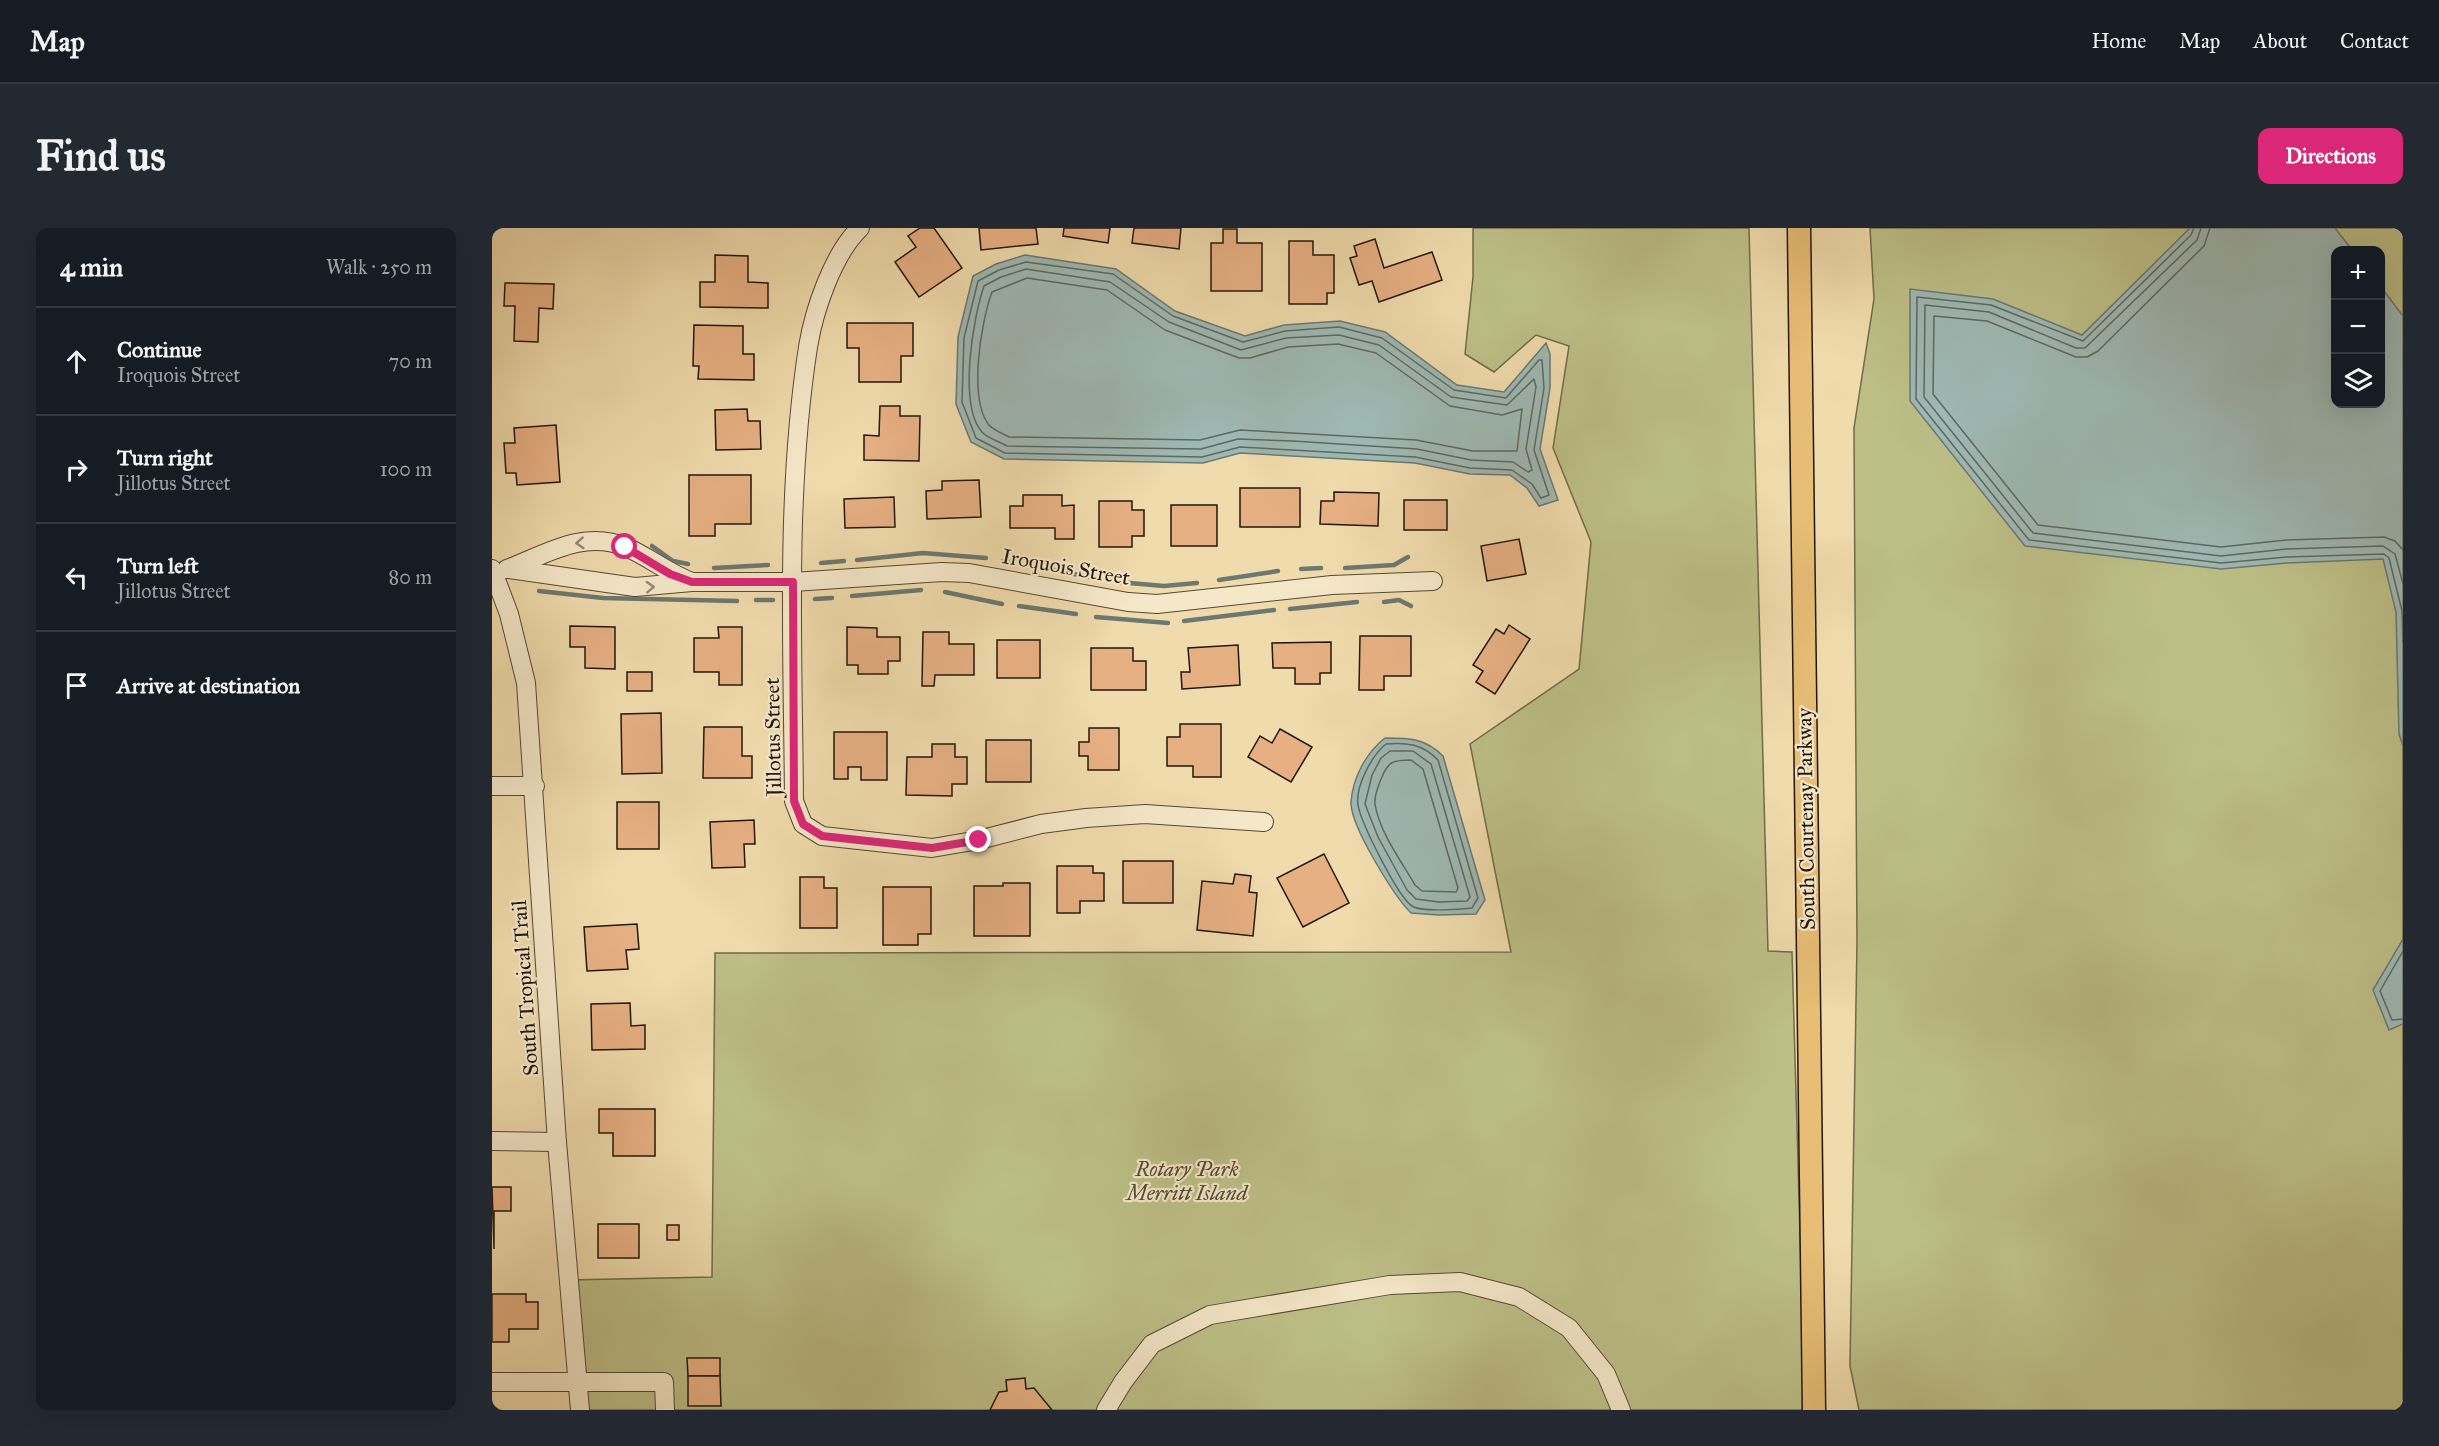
<!DOCTYPE html>
<html lang="en">
<head>
<meta charset="utf-8">
<style>
  :root { --surface:#171b24; --page:#242831; --text:#f1f3f6; --muted:#9ea1a6; --line:#363941; --accent:#db2777 }
  body { margin:0; font-family:"IM FELL Great Primer",serif; background:var(--page); color:var(--text) }
  .controls { position:absolute; right:18px; top:18px; display:grid; overflow:hidden; border-radius:12px; box-shadow:0 6px 24px #0002 }
  .controls button { width:54px; height:54px; display:grid; place-items:center; padding:0; border:0; border-bottom:2px solid var(--line); background:var(--surface); color:var(--text); font:30px sans-serif }
  .stop { position:absolute; width:18px; height:18px; margin:-14px; border:4px solid #db2777; border-radius:50%; background:#fff }
  .stop.end { background:#db2777; border-color:#fff; box-shadow:0 2px 6px #0008 }
  .list { margin:0; padding:0; list-style:none }
  h2 { display:flex; justify-content:space-between; align-items:center; height:78px; margin:0; padding:0 24px; font-size:26px }
  h2 small { font-size:20px; font-weight:400; color:var(--muted) }
  .list li { display:grid; grid-template-columns:39px 1fr auto; gap:18px; align-items:center; box-sizing:border-box; height:108px; padding:0 24px; border-top:2px solid var(--line) }
  .list b { display:block; font-size:22px; white-space:nowrap }
  .list p { margin:0; font-size:20px; white-space:nowrap; color:var(--muted) }
  .list em { font-size:20px; font-style:normal; color:var(--muted) }
  .icon { flex:none; width:33px; height:33px; fill:none; stroke:currentColor; stroke-width:2; stroke-linecap:round; stroke-linejoin:round }
  .map { position:relative; flex:none; width:1911px; height:1182px; overflow:hidden; border-radius:12px }
  header { display:flex; align-items:center; gap:36px; box-sizing:border-box; height:84px; padding:0 30px; background:var(--surface); border-bottom:2px solid var(--line) }
  header strong { font-size:28px }
  nav { display:flex; gap:33px; margin-inline-start:auto; font-size:21px }
  .intro { display:flex; align-items:center; justify-content:space-between; box-sizing:border-box; height:144px; padding:0 36px }
  h1 { margin:0; font-size:42px }
  .button { padding:15px 27px; border-radius:12px; background:var(--accent); color:#fff; font-size:21px; font-weight:700 }
  main { display:flex; gap:36px; padding:0 36px }
  aside { flex:1; background:var(--surface); border-radius:12px; box-shadow:0 6px 24px #0002 }
  .map>svg:first-child { display:block }
</style>
</head>
<body>
<header>
<strong>Map</strong>
<nav><a>Home</a><a>Map</a><a>About</a><a>Contact</a></nav>
</header>
<div class="intro"><h1>Find us</h1><a class="button">Directions</a></div>
<main>
<aside>
<h2>4 min<small>Walk · 250 m</small></h2>
<ul class="list">
<li><svg class="icon" aria-label="ahead" viewBox="0 0 24 24"><path d="M12 20V5M6 11l6-6 6 6"/></svg><div><b>Continue</b><p>Iroquois Street</p></div><em>70 m</em></li>
<li><svg class="icon" aria-label="right" viewBox="0 0 24 24"><path d="M7 20v-9h11M14 6l5 5-5 5"/></svg><div><b>Turn right</b><p>Jillotus Street</p></div><em>100 m</em></li>
<li><svg class="icon" aria-label="left" viewBox="0 0 24 24"><path d="M17 20v-9H6M10 6l-5 5 5 5"/></svg><div><b>Turn left</b><p>Jillotus Street</p></div><em>80 m</em></li>
<li><svg class="icon" aria-label="arrive" viewBox="0 0 24 24"><path d="M6 21V4h12l-3 4 3 4H6"/></svg><div><b>Arrive at destination</b></div></li>
</ul>
</aside>
<div class="map">
<svg width="1911" height="1182" viewBox="0 0 1911 1182">
  <rect width="100%" height="100%" fill="#f0dbac"/>
  <filter id="stains"><feTurbulence type="fractalNoise" baseFrequency=".00333" numOctaves="4"/><feColorMatrix values="0 0 0 0 .2 0 0 0 0 .09 0 0 0 0 .02 0 0 0 .5 -.17"/></filter>
  <radialGradient id="worn" r=".72"><stop offset=".6" stop-color="#630" stop-opacity="0"/><stop offset="1" stop-color="#630" stop-opacity=".3"/></radialGradient>
  <g fill="#bdbf87" stroke="#706b4b" stroke-width="1.5" fill-rule="evenodd">
    <polygon points="981,0 1257,0 1276,723 1300,724 1313,1182 89,1182 76,1052 220,1049 223,725 1019,724 978,516 1087,441 1099,314 1061,220 1077,118 1044,107 1002,144 973,126 981,49"/>
    <path d="M1378,0H1911V1182H1367L1358,1138L1365,714L1362,200L1382,71ZM1844,22H1888V176H1844Z"/>
  </g>
  <g fill="#9eb9b4" stroke="#6c7872" stroke-width="1.5">
    <polygon points="1698,0 1843,0 1860,22 1844,22 1844,176 1888,176 1889,59 1911,88 1911,518 1907,506 1904,384 1891,331 1795,335 1729,341 1533,318 1418,173 1418,61 1501,71 1590,107"/>
    <polygon points="533,27 624,41 683,83 753,108 792,97 848,93 893,104 965,157 1012,164 1054,115 1058,126 1058,160 1048,221 1066,272 1047,278 1035,260 1018,247 978,246 923,235 748,225 711,235 512,231 479,214 464,176 466,109 481,48 504,36"/>
    <path d="M893,510C917,510 933,510 951,528L993,672L984,686L947,687L919,685C902,668 858,597 859,574C861,549 874,525 893,510Z"/>
    <polygon points="1911,711 1911,796 1897,802 1881,762"/>
  </g>
  <g fill="none" stroke-linecap="round" stroke-linejoin="round">
    <g stroke="#606862" stroke-width="1.5">
      <polyline points="1702,0 1699,7 1591,113 1499,77 1425,69 1424,171 1537,312 1729,335 1795,329 1892,326 1897,330 1910,383 1911,414"/>
      <polyline points="1709,0 1705,12 1593,120 1584,120 1497,84 1433,77 1432,169 1541,305 1729,328 1794,321 1891,318 1903,326 1911,356"/>
      <polyline points="1718,0 1712,18 1606,123 1595,129 1584,129 1495,93 1442,88 1441,166 1546,297 1729,319 1794,312 1892,309 1903,313 1911,322"/>
      <polygon points="534,34 621,46 681,88 751,114 793,103 847,99 890,110 962,162 1014,170 1047,132 1050,132 1052,160 1042,222 1057,267 1049,270 1040,256 1020,242 978,240 923,229 748,219 710,229 513,225 484,210 470,174 472,110 486,53 507,42"/>
      <path d="M534,41L618,54L677,94L749,122L794,110L847,107L887,117L959,169L1015,177L1042,151L1044,159L1034,221L1040,242L1036,244L1021,234L979,232L925,221L801,213L746,211L709,221L515,218C508,214 495,210 490,204C466,177 481,90 492,58L509,49Z"/>
      <path d="M535,50L615,62L673,102L747,130H758L796,119L846,116L884,125L958,178L1010,187L1030,181L1025,223H981L924,212L748,202L708,212L517,209C512,206 501,202 497,197C476,171 489,94 500,64Z"/>
      <path d="M894,516C914,514 931,516 946,532L986,670L980,680C967,681 931,685 920,678C906,669 869,595 866,577C863,559 880,527 894,516Z"/>
      <polygon points="921,523 939,536 978,669 975,673 947,674 924,671 915,662 886,609 873,576 880,547 889,530 898,523"/>
      <path d="M919,532L931,541L966,660L964,664L930,663L923,657C909,633 887,603 883,576C882,569 887,555 890,549C896,533 902,532 919,532Z"/>
      <polyline points="1911,723 1888,763 1900,792 1911,791"/>
    </g>
    <g stroke="#6c7872" stroke-width="4.5">
      <polyline points="160,318 181,333 196,336"/>
      <polyline points="365,332 431,325 494,330"/>
      <polyline points="511,333 519,334"/>
      <polyline points="329,335 352,333"/>
      <polyline points="537,337 607,351"/>
      <polyline points="222,340 276,337"/>
      <polyline points="853,340 902,337 916,329"/>
      <polyline points="809,341 829,340"/>
      <polyline points="727,352 786,343"/>
      <polyline points="626,354 672,358 705,355"/>
      <polyline points="47,363 111,370 245,373"/>
      <polyline points="453,364 510,376"/>
      <polyline points="360,368 429,362"/>
      <polyline points="323,371 340,370"/>
      <polyline points="264,372 281,372"/>
      <polyline points="892,374 907,372 919,378"/>
      <polyline points="527,378 584,386"/>
      <polyline points="798,381 865,374"/>
      <polyline points="604,389 676,395"/>
      <polyline points="692,393 782,382"/>
    </g>
  </g>
  <g fill="#e7b083" stroke="#22170f" stroke-width="1.5">
    <polygon points="428,0 442,0 470,40 427,69 403,34 424,19 416,8"/>
    <polygon points="487,0 544,0 546,16 489,22"/>
    <polygon points="572,0 618,0 616,15 571,8"/>
    <polygon points="642,0 689,0 687,21 640,15"/>
    <polygon points="731,1 745,1 745,15 770,15 770,63 719,63 719,15 731,15"/>
    <polygon points="883,11 892,40 940,24 950,52 887,74 880,53 867,57 858,30 865,28 862,18"/>
    <polygon points="797,13 821,13 821,27 842,27 842,65 835,65 835,76 797,76"/>
    <polygon points="223,27 256,28 256,54 276,55 276,80 208,79 208,54 223,54"/>
    <polygon points="13,55 62,56 61,81 47,80 46,114 22,113 23,78 12,78"/>
    <polygon points="355,95 421,95 421,128 409,128 409,154 367,154 367,120 355,120"/>
    <polygon points="202,97 251,98 251,126 262,126 262,152 206,151 207,138 201,138"/>
    <polygon points="388,178 408,178 408,188 428,188 427,233 372,232 372,207 387,208"/>
    <polygon points="255,181 256,193 268,193 269,221 224,222 223,182"/>
    <polygon points="64,197 68,254 25,257 24,245 14,245 12,215 23,215 22,200"/>
    <polygon points="197,247 259,247 259,296 223,296 223,308 197,308"/>
    <polygon points="487,252 489,289 435,291 434,263 450,262 450,253"/>
    <rect x="748" y="260" width="60" height="39"/>
    <polygon points="842,264 887,265 886,298 828,296 829,273 842,273"/>
    <polygon points="531,267 570,267 570,278 582,277 582,311 563,311 563,300 518,300 518,278 531,278"/>
    <polygon points="402,269 403,299 353,300 352,271"/>
    <rect x="912" y="272" width="43" height="30"/>
    <polygon points="607,273 640,273 640,282 652,282 652,308 640,308 640,319 607,319"/>
    <rect x="679" y="277" width="46" height="41"/>
    <polygon points="1027,311 1034,346 995,353 989,318"/>
    <polygon points="1017,397 1038,411 1003,466 984,454 991,443 981,437 1004,401 1012,406"/>
    <polygon points="78,398 123,399 123,441 93,440 93,419 78,419"/>
    <polygon points="226,399 250,399 250,457 227,457 227,444 202,444 202,410 227,410"/>
    <polygon points="355,399 385,400 385,409 408,409 408,433 396,433 396,446 366,446 366,437 355,437"/>
    <polygon points="431,404 457,404 457,416 482,416 482,447 443,447 442,458 430,458"/>
    <polygon points="868,408 919,408 919,448 892,448 892,462 867,462"/>
    <rect x="505" y="412" width="43" height="38"/>
    <polygon points="839,414 839,445 828,445 828,456 803,456 803,440 781,440 780,415"/>
    <polygon points="746,417 748,457 690,461 689,444 698,444 696,420"/>
    <polygon points="599,420 641,420 641,433 654,433 654,462 599,462"/>
    <rect x="135" y="444" width="25" height="19"/>
    <polygon points="169,485 170,545 130,546 129,486"/>
    <polygon points="688,496 729,496 729,549 701,549 701,538 675,538 675,509 688,509"/>
    <polygon points="212,499 250,499 250,528 260,528 260,550 211,550"/>
    <polygon points="597,500 627,500 627,542 596,542 596,528 587,528 587,514 597,514"/>
    <polygon points="788,501 820,519 799,554 756,529 768,508 780,515"/>
    <polygon points="342,504 395,504 395,552 369,552 369,539 356,539 356,551 342,551"/>
    <rect x="494" y="512" width="45" height="42"/>
    <polygon points="440,516 463,516 463,529 475,529 475,556 460,556 460,568 414,567 415,529 440,529"/>
    <rect x="125" y="574" width="42" height="47"/>
    <polygon points="262,592 263,616 252,616 253,639 220,640 218,594"/>
    <polygon points="832,626 857,675 811,699 785,650"/>
    <rect x="631" y="633" width="50" height="42"/>
    <polygon points="565,638 601,638 601,645 612,645 612,673 588,673 588,685 565,685"/>
    <polygon points="743,646 759,648 757,664 765,665 761,708 705,702 710,653 741,656"/>
    <polygon points="308,649 332,649 332,660 345,660 345,700 308,700"/>
    <polygon points="511,655 538,655 538,708 482,708 482,658 511,658"/>
    <polygon points="391,659 439,659 439,706 426,706 426,717 391,717"/>
    <polygon points="145,696 147,721 134,722 136,741 95,743 92,699"/>
    <polygon points="138,775 139,798 153,797 153,821 100,822 99,776"/>
    <polygon points="107,881 163,881 163,928 121,928 121,905 107,905"/>
    <polygon points="0,959 19,959 19,983 2,983 2,1021"/>
    <rect x="106" y="996" width="41" height="34"/>
    <rect x="175" y="997" width="12" height="15"/>
    <polygon points="0,1066 34,1066 34,1074 46,1074 46,1101 17,1101 17,1114 0,1114"/>
    <polygon points="195,1130 228,1130 228,1148 196,1148"/>
    <polygon points="196,1148 228,1148 229,1178 196,1178"/>
    <polygon points="533,1150 534,1161 542,1160 560,1182 498,1182 507,1164 515,1163 514,1152"/>
  </g>
  <g fill="none" stroke-linecap="round" stroke-linejoin="round">
    <g stroke="#564836" stroke-width="20">
      <g id="minor">
        <path d="M368,0C341,26 322,82 316,119C293,268 301,422 302,573L311,596L330,608L440,620L487,612L549,596L594,590L653,586L772,594"/>
        <polyline points="0,341 17,386 34,455 65,914 88,1182"/>
        <path d="M15,341C53,327 91,301 134,319C157,329 176,345 200,354"/>
        <polyline points="17,341 143,359 200,354 301,354 450,344 477,345 636,374 665,376 840,357 941,353"/>
        <polyline points="0,558 43,558"/>
        <polyline points="0,913 65,914"/>
        <polyline points="0,1154 172,1154 173,1182"/>
        <polyline points="614,1182 631,1154 660,1116 718,1087 898,1057 968,1054 1027,1069 1077,1100 1114,1146 1129,1182"/>
      </g>
    </g>
    <g stroke="#22170f" stroke-width="25">
      <polyline id="major" points="1307,0 1322,1182"/>
    </g>
    <use href="#minor" stroke="#f5e8c9" stroke-width="18"/>
    <use href="#major" stroke="#e8be76" stroke-width="22"/>
  </g>
  <defs><path id="oneway-chevron" d="M-2-3.5L2.5 0L-2 3.5" fill="none" stroke-width="1.6" stroke-linecap="round" stroke-linejoin="round" transform="scale(1.5)"/></defs>
  <g stroke="#968a75">
    <use href="#oneway-chevron" transform="translate(88 315) rotate(176)"/>
    <use href="#oneway-chevron" transform="translate(158 359) rotate(-3)"/>
  </g>
  <g fill="none" stroke-linecap="round" stroke-linejoin="round">
    <polyline stroke="#db2777" stroke-width="8" points="133,319 178,346 200,354 301,354 302,573 311,596 330,608 440,620 487,612"/>
  </g>
  <g text-anchor="middle" dominant-baseline="central" stroke-width="4.5" stroke-linejoin="round" paint-order="stroke">
    <g font-size="21" fill="#22170f" stroke="#f5e8c9">
      <text transform="translate(574 339) rotate(10)">Iroquois Street</text>
      <text transform="translate(281 509) rotate(-91)">Jillotus Street</text>
      <text transform="translate(1314 591) rotate(-91)">South Courtenay Parkway</text>
      <text transform="translate(33 760) rotate(-94)">South Tropical Trail</text>
    </g>
    <g font-size="21" font-style="italic" fill="#504933" stroke="#f5e8c9">
      <text x="695" y="941">Rotary Park<tspan x="695" dy="24">Merritt Island</tspan></text>
    </g>
  </g>
  <rect width="100%" height="100%" filter="url(#stains)"/>
  <rect width="100%" height="100%" fill="url(#worn)"/>
</svg>
<div class="controls">
<button>+</button>
<button>−</button>
<button><svg class="icon" aria-label="layers" viewBox="0 0 24 24"><path d="M12 4l9 5-9 5-9-5zM3 14l9 5 9-5"/></svg></button>
</div>
<div class="stop" style="left:133px;top:319px"></div>
<div class="stop end" style="left:487px;top:612px"></div>
</div>
</main>
</body>
</html>
